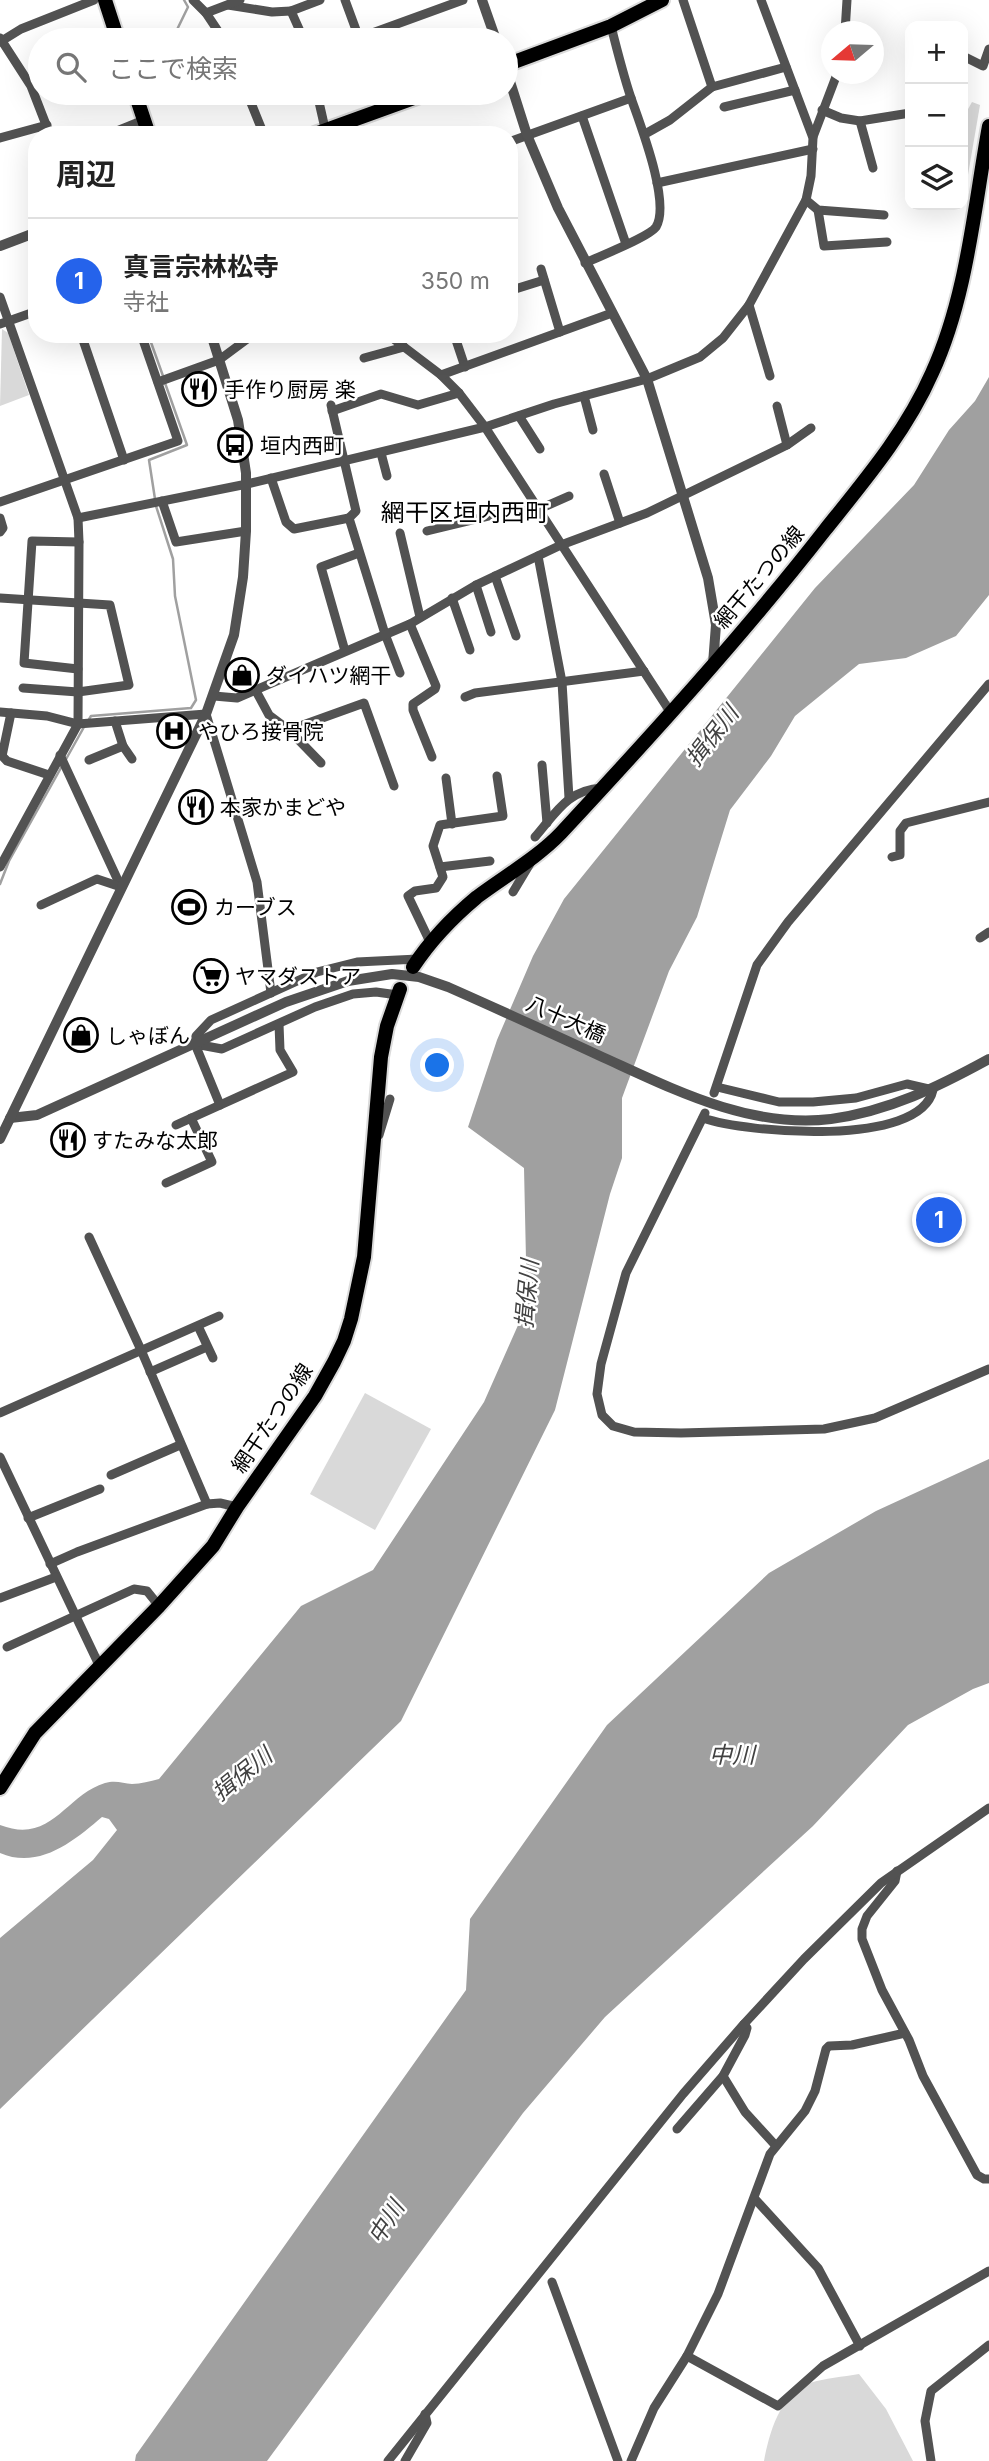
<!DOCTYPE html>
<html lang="ja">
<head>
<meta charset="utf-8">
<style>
  :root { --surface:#fff; --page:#f6f6f6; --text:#222; --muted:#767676; --line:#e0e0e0; --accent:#2563eb }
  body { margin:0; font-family:Inter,"Noto Sans JP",sans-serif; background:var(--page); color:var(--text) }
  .controls { position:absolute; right:21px; top:21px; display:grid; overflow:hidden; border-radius:14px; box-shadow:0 7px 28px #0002 }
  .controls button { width:63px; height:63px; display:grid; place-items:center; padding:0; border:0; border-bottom:2px solid var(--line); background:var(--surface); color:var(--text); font:35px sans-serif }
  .compass { position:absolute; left:821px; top:21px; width:63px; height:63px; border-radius:50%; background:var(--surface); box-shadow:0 7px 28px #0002; rotate:251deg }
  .you { position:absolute; left:438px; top:1066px; width:24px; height:24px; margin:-18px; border:5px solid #fff; border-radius:50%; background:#1a73e8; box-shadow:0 0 0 10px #1a73e833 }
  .badge { display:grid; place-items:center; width:46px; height:46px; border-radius:50%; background:var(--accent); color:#fff; font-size:23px; font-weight:700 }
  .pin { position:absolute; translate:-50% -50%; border:4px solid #fff; box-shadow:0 2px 7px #0006 }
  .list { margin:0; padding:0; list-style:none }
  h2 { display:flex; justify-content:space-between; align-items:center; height:91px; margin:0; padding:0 28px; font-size:30px }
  h2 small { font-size:23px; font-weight:400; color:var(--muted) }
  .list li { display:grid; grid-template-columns:46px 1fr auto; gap:21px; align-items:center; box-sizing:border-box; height:126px; padding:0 28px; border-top:2px solid var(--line) }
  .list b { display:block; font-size:26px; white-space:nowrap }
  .list p { margin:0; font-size:23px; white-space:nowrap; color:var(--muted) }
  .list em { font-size:23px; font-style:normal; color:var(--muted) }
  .icon { flex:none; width:38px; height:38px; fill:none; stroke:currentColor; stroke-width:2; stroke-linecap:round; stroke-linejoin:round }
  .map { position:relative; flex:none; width:989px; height:2461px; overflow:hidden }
  .search { position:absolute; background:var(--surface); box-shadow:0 7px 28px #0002; left:28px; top:28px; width:490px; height:77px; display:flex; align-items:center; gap:18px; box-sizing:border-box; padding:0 24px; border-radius:38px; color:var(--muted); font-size:26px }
  .panel { position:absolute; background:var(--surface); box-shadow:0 7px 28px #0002; left:28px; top:126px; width:490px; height:217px; border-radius:28px }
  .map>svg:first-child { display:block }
</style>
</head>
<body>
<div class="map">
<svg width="989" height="2461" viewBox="0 0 989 2461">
  <rect width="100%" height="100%" fill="#fff"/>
  <g fill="#d9d9d9">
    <polygon points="972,102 980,105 964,198 963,118"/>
    <polygon points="2,329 8,333 29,395 0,406"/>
    <polygon points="365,1393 431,1429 375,1530 310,1494"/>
    <path d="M859,2374L886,2409L913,2461H764C769,2434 780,2393 810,2383C825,2378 843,2377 859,2374Z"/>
  </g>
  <g fill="#a0a0a0">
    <path d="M989,377V595L956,636L906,658L859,664L795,716L771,756L730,810L697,917L669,971L622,1098V1158L610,1194L555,1410L401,1721L0,2109V1938L93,1860L117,1830L109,1819L102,1817C74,1841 39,1870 0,1853V1825C52,1845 65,1795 105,1783C115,1780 123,1783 132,1784C141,1784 150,1781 159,1779L301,1606L373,1570L484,1402L527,1305L524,1168L468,1127L497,1040L533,956L564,899L815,588L914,485L949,430L975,401Z"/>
    <polygon points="989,1459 989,1683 973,1689 908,1725 813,1826 605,2017 523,2113 267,2461 135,2461 136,2455 466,1990 470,1919 607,1725 769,1573 876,1511"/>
  </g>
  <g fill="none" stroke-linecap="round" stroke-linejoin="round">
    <g stroke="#a0a0a0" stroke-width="2.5">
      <polyline points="172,40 188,7 184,0"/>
      <polyline points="148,334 163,376"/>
      <polyline points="155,499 149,460 187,445 165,383"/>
      <polyline points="88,721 91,716 191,708 196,700 175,596 173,559 156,506"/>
      <polyline points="65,761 84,727"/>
      <polyline points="0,884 9,861 62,766"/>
    </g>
    <g stroke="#dbdbdb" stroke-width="18">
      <g id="primary">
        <polyline points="105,0 118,40"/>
        <polyline points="506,65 611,26 662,0"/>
        <polyline points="135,93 149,135"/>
        <polyline points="312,135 428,93"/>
        <path d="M413,967C430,941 453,917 477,897C505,876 537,858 561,833C652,735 743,635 825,530C865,480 906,432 932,373C967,297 974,208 989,126"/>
        <polyline points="0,1788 35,1733 159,1606 213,1546 237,1507 315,1396 334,1362 344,1341 351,1319 364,1257 381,1057 387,1026 400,989"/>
      </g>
    </g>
    <g stroke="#525252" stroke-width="9">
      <polyline points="193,0 206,13 224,40"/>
      <polyline points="345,0 359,38"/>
      <polyline points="683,0 712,87"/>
      <polyline points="228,5 272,12 291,11"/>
      <polyline points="206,13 240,0"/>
      <polyline points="845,32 847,0"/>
      <polyline points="0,38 31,86 50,135"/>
      <polyline points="304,40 291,11 320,0"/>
      <polyline points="353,40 463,0"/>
      <polyline points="0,42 21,29 94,0"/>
      <polyline points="963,56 983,66 989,49"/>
      <polyline points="247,93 264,135"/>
      <polyline points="317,93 326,133"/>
      <polyline points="138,103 163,93"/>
      <polyline points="724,107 795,90"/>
      <polyline points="822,110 841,118 860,121 910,113"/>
      <polyline points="582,116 626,244"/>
      <polyline points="860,121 873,168"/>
      <polyline points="645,134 670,120 712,87 786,67"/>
      <polyline points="107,135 144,120"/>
      <polyline points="813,137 837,74"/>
      <polyline points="0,138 47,125"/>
      <polyline points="509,142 631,98"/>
      <polyline points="657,183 813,149"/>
      <polyline points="806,200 818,210 884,215"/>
      <polyline points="818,210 824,246 887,242"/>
      <path d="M585,263C600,256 649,237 656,227C671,203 640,124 631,98C623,74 617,50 611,26"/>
      <polyline points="541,269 560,332"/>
      <polyline points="509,291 544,280"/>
      <polyline points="0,297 78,518 79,542 78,724 0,867"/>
      <polyline points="749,305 770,376"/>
      <polyline points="0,324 37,311"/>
      <polyline points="81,334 124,460"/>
      <polyline points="387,334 441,375 459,393 485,427 671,713"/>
      <polyline points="454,334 465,367"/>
      <polyline points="364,358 404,347"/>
      <polyline points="441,375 612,313"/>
      <polyline points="158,382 219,360 254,334"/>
      <polyline points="584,396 593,430"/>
      <polyline points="331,405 356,511 349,518 385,634 400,673"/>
      <polyline points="777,406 787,445"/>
      <polyline points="332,411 381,394 418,405 459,393"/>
      <polyline points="519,416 540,449"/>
      <polyline points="381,453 387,476"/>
      <polyline points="604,474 620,523"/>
      <polyline points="271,478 286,522 294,529 349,518"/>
      <polyline points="162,501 176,542 246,531"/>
      <polyline points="0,502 178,441 141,334"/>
      <polyline points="537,510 569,496"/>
      <polyline points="0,518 3,528 0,532"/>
      <polyline points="78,518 247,484 485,427 554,404 647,379 700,357 723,338 749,305 806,200 811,176 813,138 761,0"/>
      <polyline points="427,531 534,505"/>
      <polyline points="400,533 420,617"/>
      <polyline points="538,556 562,682 569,798"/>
      <polyline points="495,576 516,636"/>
      <polyline points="476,585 491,632"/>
      <polyline points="0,598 110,605 129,685 78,692 23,688"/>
      <polyline points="452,598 470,650"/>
      <polyline points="410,624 436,686 435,689 413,704 413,710 432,757"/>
      <polyline points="345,651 321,567 359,553"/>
      <polyline points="78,669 24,663 32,541 79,542"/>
      <polyline points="256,691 269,715 289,730 321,763"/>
      <polyline points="214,696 237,698 410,624 476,585 561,545 647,513 787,445 811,428"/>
      <polyline points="465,697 475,693 644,671"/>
      <polyline points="0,712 47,716 78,724 206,714 257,882 271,993"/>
      <polyline points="11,713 2,756 7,761 49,775"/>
      <polyline points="115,721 123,746 132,759"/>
      <polyline points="289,730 364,703 394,786"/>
      <polyline points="60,755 121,887"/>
      <polyline points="89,760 123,746"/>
      <polyline points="542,765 547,823"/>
      <polyline points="446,778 452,824"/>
      <path d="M535,837C556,813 567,790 602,788"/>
      <polyline points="892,857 900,855 900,831 906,823 989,802"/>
      <polyline points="440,867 490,861"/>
      <polyline points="513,892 531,862"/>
      <polyline points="41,905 97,879 121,887"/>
      <polyline points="980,938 989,932"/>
      <polyline points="431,944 408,896 415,891 436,888 443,877 433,846 440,825 503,816 497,776"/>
      <polyline points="195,1044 222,1049 315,1007 353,994 376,992 398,995"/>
      <polyline points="714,1093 757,965 788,922 989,684"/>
      <polyline points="220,1105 195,1044 196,1036 211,1020 317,972 357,962 418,959"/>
      <polyline points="705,1113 626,1273 601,1364 597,1394 602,1415 613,1426 634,1432 681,1433 824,1429 875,1418 989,1369"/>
      <path d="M703,1118C746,1133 920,1148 933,1090L907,1084L856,1098L813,1102H779L717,1087"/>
      <polyline points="176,1125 293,1072 280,1050 279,1024"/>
      <polyline points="379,1135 390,1099"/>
      <polyline points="166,1183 212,1162 191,1118"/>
      <polyline points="89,1237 141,1350 207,1504"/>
      <polyline points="198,1326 213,1358"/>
      <polyline points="150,1372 207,1347"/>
      <polyline points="0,1413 219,1316"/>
      <polyline points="0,1457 100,1667"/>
      <polyline points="111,1475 180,1445"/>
      <polyline points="28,1518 100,1489"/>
      <polyline points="50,1564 77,1552 207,1504 220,1503 237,1507"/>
      <polyline points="0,1598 56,1577"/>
      <polyline points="7,1647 134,1589 147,1591 159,1606"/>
      <polyline points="897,1871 895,1881 867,1916 862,1929 862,1939 882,1990 909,2040 923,2076 977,2175 984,2179 989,2179"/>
      <polyline points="723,2076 745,2112 776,2146"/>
      <polyline points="677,2129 723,2076 745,2035 747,2028 744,2024"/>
      <polyline points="755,2199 818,2268 860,2346"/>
      <polyline points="552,2282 618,2461"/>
      <polyline points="687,2356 778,2406 823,2366 989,2271"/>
      <polyline points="388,2461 683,2094 744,2024 804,1959 881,1883 989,1808"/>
      <polyline points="405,2461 427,2423 425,2414"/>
      <polyline points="631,2461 654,2408 687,2356 718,2294 770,2154 805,2111 815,2091 826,2049 829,2046 852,2045 905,2033"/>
      <polyline points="931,2461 925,2421 931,2391 989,2345"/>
    </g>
    <g stroke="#525252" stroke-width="10">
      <polyline points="482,0 496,40"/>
      <polyline points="506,69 527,135 558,208 647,379 708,578 716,625 713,664"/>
      <polyline points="0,246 37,232"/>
      <path d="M10,1118L37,1115L286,1002L348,981L392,974L419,977L448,987C498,1009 548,1032 598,1055C671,1088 748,1129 831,1119C889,1111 938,1087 989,1059"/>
      <polyline points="0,1139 206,714 234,635 243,577 246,531 246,473 238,420 211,334"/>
    </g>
    <use href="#primary" stroke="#000" stroke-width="14"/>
  </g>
  <defs>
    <g id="restaurant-ring" transform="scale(1.75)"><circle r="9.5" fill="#fff" stroke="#000" stroke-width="1.5"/><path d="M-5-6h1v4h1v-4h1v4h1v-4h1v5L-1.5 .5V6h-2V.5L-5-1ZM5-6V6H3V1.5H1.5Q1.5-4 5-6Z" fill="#000"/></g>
    <g id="bus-ring" transform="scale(1.75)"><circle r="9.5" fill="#fff" stroke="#000" stroke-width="1.5"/><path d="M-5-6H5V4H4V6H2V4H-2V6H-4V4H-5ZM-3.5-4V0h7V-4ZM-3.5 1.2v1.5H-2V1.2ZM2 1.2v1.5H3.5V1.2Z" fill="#000"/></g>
    <g id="shop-ring" transform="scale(1.75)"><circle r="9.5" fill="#fff" stroke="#000" stroke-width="1.5"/><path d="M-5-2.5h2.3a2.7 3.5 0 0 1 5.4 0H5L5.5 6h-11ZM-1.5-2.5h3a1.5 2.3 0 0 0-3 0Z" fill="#000"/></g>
    <g id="hospital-ring" transform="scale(1.75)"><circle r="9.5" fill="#fff" stroke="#000" stroke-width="1.5"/><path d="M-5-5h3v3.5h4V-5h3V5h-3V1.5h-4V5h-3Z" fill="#000"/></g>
    <g id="stadium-ring" transform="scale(1.75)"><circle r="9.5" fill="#fff" stroke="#000" stroke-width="1.5"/><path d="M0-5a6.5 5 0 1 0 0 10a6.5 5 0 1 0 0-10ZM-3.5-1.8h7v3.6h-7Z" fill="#000"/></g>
    <g id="supermarket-ring" transform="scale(1.75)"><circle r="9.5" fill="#fff" stroke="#000" stroke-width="1.5"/><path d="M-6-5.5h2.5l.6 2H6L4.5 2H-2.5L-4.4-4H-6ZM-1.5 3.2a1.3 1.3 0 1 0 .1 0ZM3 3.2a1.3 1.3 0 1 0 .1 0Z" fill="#000"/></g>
  </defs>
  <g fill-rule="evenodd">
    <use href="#restaurant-ring" x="199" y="389"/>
    <use href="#bus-ring" x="235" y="445"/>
    <use href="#shop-ring" x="242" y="675"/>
    <use href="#hospital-ring" x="174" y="731"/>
    <use href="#restaurant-ring" x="196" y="807"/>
    <use href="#stadium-ring" x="189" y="907"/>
    <use href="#supermarket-ring" x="211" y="976"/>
    <use href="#shop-ring" x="81" y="1035"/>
    <use href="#restaurant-ring" x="68" y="1140"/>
  </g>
  <g text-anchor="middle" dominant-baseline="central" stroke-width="5" stroke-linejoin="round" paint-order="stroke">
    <g font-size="21" fill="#000" stroke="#fff" text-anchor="start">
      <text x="224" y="389">手作り厨房 楽</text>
      <text x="260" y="445">垣内西町</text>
      <text x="266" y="675">ダイハツ網干</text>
      <text x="198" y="731">やひろ接骨院</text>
      <text x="220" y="807">本家かまどや</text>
      <text x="214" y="907">カーブス</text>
      <text x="235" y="976">ヤマダストア</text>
      <text x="106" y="1035">しゃぼん</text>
      <text x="92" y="1140">すたみな太郎</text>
    </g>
    <g font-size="21" fill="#000" stroke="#fff">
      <text transform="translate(759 577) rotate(-50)">網干たつの線</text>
      <text transform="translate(566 1019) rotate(24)">八十大橋</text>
      <text transform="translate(272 1418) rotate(-56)">網干たつの線</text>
    </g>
    <g font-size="23" font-style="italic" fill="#414141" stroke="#fff">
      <text transform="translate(712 736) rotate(-52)">揖保川</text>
      <text transform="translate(527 1294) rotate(-85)">揖保川</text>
      <text x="732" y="1755">中川</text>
      <text transform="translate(242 1774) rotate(-39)">揖保川</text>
      <text transform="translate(386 2222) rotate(-58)">中川</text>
    </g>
    <g font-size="24" fill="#000" stroke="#fff">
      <text x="465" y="512">網干区垣内西町</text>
    </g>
  </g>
</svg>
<div class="controls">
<button>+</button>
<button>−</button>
<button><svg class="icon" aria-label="layers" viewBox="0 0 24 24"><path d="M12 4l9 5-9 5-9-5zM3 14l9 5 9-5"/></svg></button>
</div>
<svg class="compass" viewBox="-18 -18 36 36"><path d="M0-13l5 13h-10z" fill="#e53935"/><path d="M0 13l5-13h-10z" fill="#767676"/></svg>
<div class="you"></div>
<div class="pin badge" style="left:939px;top:1220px">1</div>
<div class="search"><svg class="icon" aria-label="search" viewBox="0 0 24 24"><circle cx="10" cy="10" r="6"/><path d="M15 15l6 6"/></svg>ここで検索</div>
<section class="panel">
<h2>周辺<small></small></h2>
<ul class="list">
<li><span class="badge">1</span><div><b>真言宗林松寺</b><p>寺社</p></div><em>350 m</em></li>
</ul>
</section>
</div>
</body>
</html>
